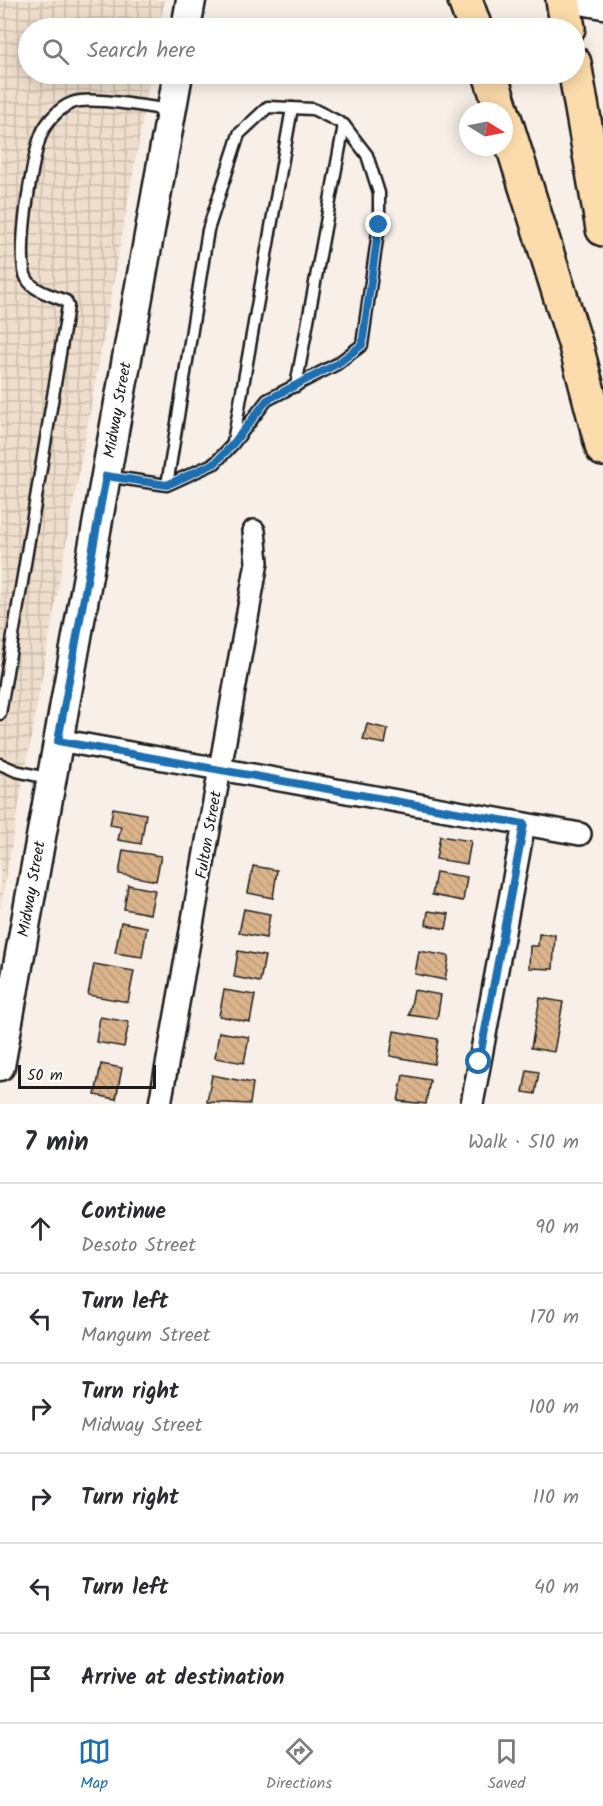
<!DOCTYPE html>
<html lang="en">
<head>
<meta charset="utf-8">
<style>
  :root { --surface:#fff; --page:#f7f7f7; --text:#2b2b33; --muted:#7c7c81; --line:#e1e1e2; --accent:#1f6fb2 }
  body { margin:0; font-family:Kalam,sans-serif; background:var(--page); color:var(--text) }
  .compass { position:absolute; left:459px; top:102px; width:54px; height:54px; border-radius:50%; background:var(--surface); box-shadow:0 3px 15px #0003; rotate:100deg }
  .scale { position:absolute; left:18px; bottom:15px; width:138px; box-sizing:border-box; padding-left:6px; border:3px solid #1c1c1c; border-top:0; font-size:16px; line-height:21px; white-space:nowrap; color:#1c1c1c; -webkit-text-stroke:4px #fff; paint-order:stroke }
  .stop { position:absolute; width:18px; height:18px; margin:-14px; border:4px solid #1f6fb2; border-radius:50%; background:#fff }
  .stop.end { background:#1f6fb2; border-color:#fff; box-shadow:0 2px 6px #0008 }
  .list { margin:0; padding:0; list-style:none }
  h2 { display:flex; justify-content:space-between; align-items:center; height:78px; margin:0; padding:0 24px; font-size:26px }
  h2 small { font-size:20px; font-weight:400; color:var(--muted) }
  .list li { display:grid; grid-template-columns:39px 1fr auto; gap:18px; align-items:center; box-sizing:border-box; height:90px; padding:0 24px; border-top:2px solid var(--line) }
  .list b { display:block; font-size:22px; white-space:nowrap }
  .list p { margin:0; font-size:20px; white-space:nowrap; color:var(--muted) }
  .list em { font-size:20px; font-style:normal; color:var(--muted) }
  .icon { flex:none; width:33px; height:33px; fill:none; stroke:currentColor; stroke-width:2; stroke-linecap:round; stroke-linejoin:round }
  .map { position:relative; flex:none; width:603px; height:1104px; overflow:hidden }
  .search { position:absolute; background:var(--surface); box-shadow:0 3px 15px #0003; left:18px; right:18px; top:18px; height:66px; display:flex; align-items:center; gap:15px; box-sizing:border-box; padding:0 21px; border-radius:33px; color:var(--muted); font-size:22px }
  .sheet { height:618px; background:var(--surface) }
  nav { display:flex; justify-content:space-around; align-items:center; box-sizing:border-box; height:84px; border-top:2px solid var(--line); background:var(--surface); font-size:16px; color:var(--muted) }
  nav a { display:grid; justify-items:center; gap:3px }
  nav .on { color:var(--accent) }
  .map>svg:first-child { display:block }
</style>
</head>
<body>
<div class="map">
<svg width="603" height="1104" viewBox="0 0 603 1104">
  <defs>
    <pattern id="industrial-grid" width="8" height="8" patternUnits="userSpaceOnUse" patternTransform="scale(1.5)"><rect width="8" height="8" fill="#efdecc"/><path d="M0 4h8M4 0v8" fill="none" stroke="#ccbeaf"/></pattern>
    <pattern id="building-back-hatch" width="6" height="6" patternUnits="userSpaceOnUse" patternTransform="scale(1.5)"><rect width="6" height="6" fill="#dbb48c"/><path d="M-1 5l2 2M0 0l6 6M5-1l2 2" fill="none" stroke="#bb9a78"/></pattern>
  </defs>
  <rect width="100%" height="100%" fill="#f8f0e8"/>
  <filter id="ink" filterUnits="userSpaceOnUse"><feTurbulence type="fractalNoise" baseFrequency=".0167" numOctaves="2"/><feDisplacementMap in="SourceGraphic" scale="12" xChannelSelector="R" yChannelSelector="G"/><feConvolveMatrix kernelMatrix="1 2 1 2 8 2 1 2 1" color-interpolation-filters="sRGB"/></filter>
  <g filter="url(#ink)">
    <polygon fill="url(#industrial-grid)" points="0,0 165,0 159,28 28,28 28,74 151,74 0,910"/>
    <g fill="url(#building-back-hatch)" stroke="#1c1c1c" stroke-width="1.5">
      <polygon points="367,724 388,729 385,744 363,740"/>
      <polygon points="113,808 146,814 141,844 118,840 121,827 110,825"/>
      <polygon points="440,836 471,841 467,864 436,859"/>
      <polygon points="123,850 161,856 156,881 119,874"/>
      <polygon points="253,866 277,870 273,898 248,893"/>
      <polygon points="436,872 467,877 463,901 432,895"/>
      <polygon points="128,885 155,890 150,914 124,909"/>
      <polygon points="244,909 270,914 266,938 239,933"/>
      <polygon points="428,911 449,914 446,929 426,925"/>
      <polygon points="121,922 147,927 142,957 115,953"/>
      <polygon points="539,934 555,935 553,969 529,968 530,946 538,946"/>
      <polygon points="238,951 265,956 260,982 234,977"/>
      <polygon points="419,951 449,956 445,980 415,974"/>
      <polygon points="94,964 134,971 128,1002 88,995"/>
      <polygon points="224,990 255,995 250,1022 219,1016"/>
      <polygon points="414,990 441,995 437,1019 409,1015"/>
      <polygon points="540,998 563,1002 554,1052 531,1048"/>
      <polygon points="100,1017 129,1022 124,1047 96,1042"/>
      <polygon points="394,1031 438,1039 434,1064 390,1056"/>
      <polygon points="219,1032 249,1037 244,1063 215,1058"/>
      <polygon points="101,1064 122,1068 116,1099 95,1095"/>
      <polygon points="527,1070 539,1072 535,1094 523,1092"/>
      <polygon points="212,1075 253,1083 250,1104 207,1102"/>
      <polygon points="403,1075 430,1080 426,1104 398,1101"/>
    </g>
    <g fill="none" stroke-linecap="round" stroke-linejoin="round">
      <g stroke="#1c1c1c" stroke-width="15">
        <g id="lane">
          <polyline points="296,386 344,125"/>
          <polyline points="233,442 292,108"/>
          <polyline points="106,476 167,485 215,463 233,444 267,400 337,364 362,345 379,225 379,193 367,155 344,125 337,121 313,109 268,107 239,134 208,230 167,485"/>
          <path d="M0,714L68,306L66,301C54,296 33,291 27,279C15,260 32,158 41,135C46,122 59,108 72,103C89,95 150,108 172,110"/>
          <polyline points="0,764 16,771 51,779"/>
        </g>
      </g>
      <g stroke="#1c1c1c" stroke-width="26">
        <g id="street">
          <polyline points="58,740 580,834"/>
          <polyline points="160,1104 257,562 254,531"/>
          <polyline points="472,1104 524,824"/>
        </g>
      </g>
      <g stroke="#1c1c1c" stroke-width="33">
        <g id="secondary">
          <polyline points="581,0 603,4"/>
          <polyline points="186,28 191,0"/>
          <polyline points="0,1066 178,74"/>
        </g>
      </g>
      <g stroke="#1c1c1c" stroke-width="38">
        <g id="highway">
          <polyline points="465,0 475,28"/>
          <polyline points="563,0 568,28"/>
          <polyline points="574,63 603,229"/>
          <polyline points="490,74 502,111"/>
          <polyline points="504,117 576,346 603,449"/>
        </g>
      </g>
      <use href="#lane" stroke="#fff" stroke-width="10"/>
      <use href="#street" stroke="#fff" stroke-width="21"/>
      <use href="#secondary" stroke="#fff" stroke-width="28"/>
      <use href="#highway" stroke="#fcdcac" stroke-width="33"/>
    </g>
  </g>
  <g fill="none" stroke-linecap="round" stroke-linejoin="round" filter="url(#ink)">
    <polyline stroke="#1f6fb2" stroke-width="8" points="379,225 362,345 337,364 267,400 233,444 215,463 167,485 106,476 58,741 524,824 479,1062"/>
  </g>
  <g text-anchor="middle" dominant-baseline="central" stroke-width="4.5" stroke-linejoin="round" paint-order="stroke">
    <g font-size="16" fill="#1c1c1c" stroke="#fff">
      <text transform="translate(118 410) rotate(-80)">Midway Street</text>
      <text transform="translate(209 835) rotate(-80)">Fulton Street</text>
      <text transform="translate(32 889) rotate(-80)">Midway Street</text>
    </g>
  </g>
</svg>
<svg class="compass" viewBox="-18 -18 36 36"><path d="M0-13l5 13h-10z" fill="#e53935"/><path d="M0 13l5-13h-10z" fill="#7c7c81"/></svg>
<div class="scale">50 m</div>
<div class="stop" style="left:479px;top:1062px"></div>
<div class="stop end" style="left:379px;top:225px"></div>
<div class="search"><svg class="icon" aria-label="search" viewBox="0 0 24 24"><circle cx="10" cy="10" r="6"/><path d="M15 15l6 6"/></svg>Search here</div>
</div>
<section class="sheet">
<h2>7 min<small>Walk · 510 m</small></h2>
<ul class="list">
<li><svg class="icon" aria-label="ahead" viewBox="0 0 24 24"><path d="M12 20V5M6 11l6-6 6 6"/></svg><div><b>Continue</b><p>Desoto Street</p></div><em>90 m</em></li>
<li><svg class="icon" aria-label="left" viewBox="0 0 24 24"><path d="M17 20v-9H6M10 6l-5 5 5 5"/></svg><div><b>Turn left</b><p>Mangum Street</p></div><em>170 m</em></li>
<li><svg class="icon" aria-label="right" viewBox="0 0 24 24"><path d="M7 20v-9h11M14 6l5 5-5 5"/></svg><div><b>Turn right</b><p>Midway Street</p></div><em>100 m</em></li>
<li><svg class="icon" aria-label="right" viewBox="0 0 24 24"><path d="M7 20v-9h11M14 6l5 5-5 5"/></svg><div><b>Turn right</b></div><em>110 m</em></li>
<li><svg class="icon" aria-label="left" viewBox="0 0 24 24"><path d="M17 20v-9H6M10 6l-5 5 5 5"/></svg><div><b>Turn left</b></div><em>40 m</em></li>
<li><svg class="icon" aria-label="arrive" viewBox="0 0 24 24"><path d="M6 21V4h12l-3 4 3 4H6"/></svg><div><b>Arrive at destination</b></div></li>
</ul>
</section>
<nav>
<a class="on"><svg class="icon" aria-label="map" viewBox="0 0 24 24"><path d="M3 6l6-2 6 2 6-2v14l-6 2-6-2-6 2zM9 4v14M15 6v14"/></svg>Map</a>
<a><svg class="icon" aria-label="directions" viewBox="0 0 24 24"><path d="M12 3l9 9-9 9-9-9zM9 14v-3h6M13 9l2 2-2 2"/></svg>Directions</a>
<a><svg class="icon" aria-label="saved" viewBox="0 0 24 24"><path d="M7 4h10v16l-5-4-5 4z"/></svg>Saved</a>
</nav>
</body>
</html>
